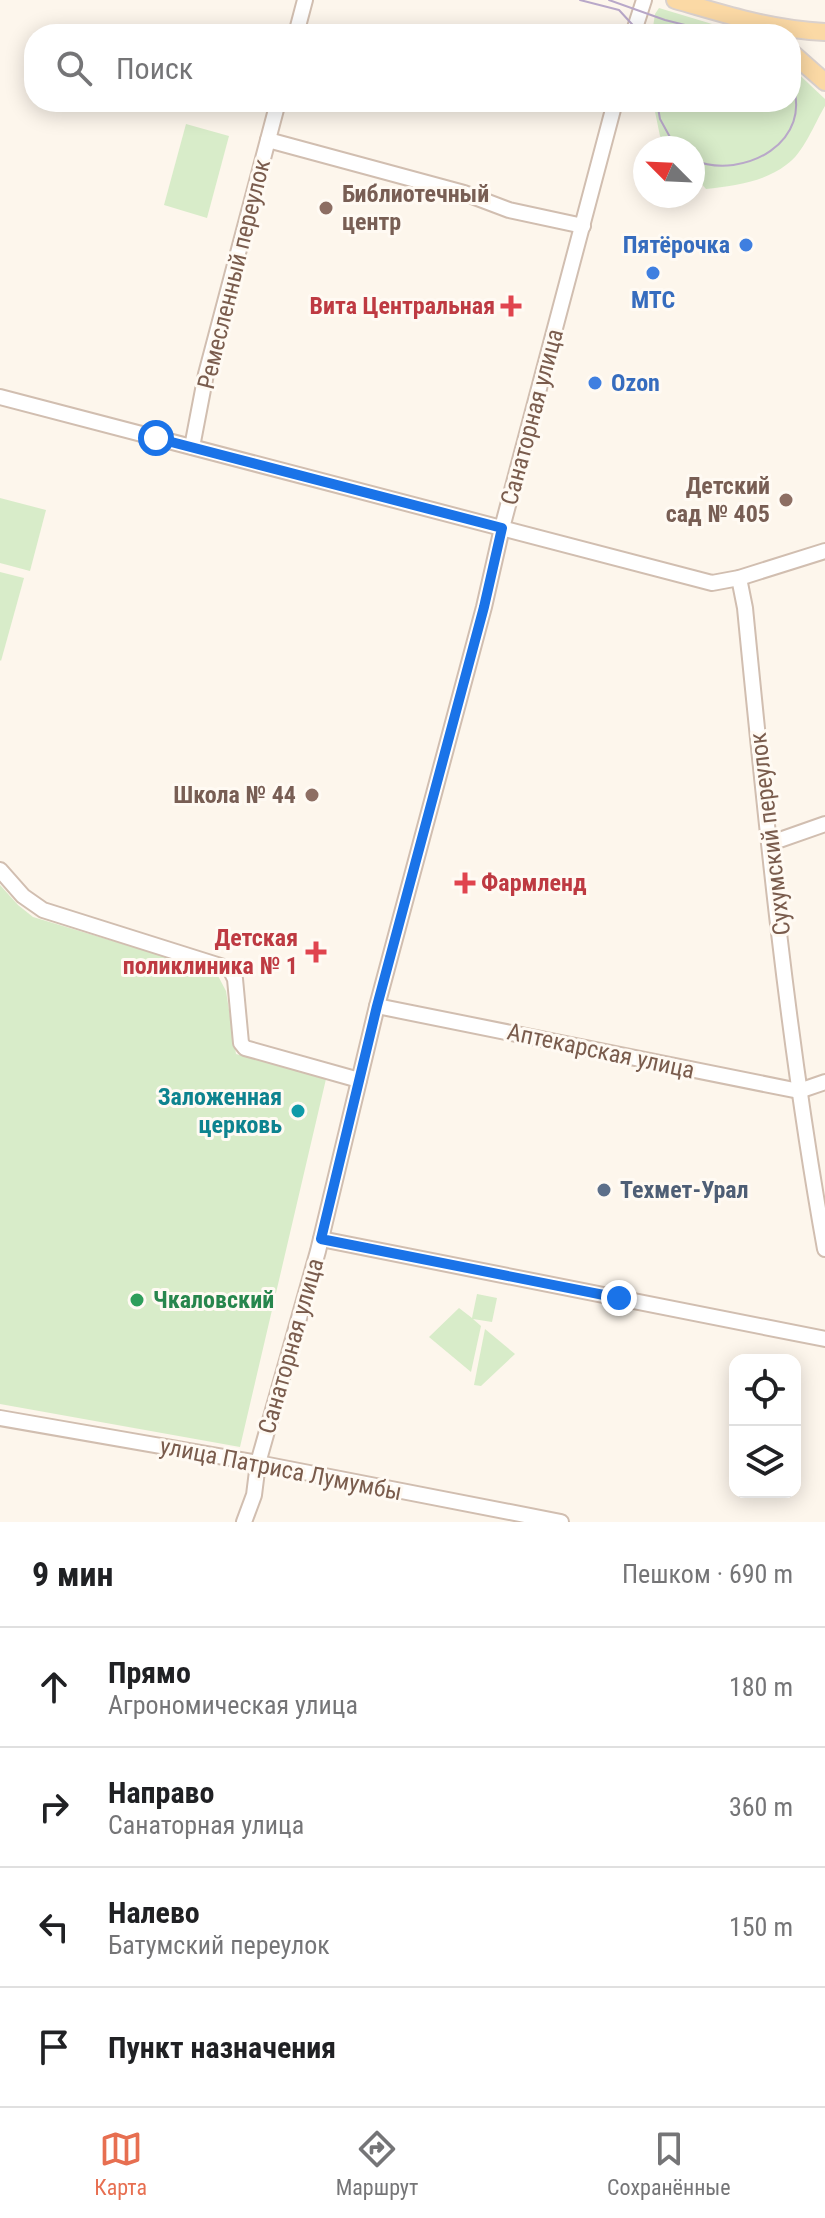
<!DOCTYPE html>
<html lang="ru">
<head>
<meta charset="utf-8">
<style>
  :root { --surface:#fff; --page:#f6f6f6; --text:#202124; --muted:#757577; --line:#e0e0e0; --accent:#e76f51 }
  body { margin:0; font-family:"Roboto Condensed",sans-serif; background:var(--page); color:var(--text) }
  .controls { position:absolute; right:24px; bottom:24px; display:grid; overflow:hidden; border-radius:16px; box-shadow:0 4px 20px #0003 }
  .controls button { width:72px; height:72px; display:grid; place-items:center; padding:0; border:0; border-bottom:2px solid var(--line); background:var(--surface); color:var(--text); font:40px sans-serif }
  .compass { position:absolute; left:633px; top:136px; width:72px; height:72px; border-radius:50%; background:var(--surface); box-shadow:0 4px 20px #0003; rotate:294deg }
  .stop { position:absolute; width:24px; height:24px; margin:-18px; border:6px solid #1a73e8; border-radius:50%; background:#fff }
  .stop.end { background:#1a73e8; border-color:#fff; box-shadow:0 2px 8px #0008 }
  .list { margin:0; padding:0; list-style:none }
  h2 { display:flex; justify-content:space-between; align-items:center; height:104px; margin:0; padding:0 32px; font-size:34px }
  h2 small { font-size:26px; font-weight:400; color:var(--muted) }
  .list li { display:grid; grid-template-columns:52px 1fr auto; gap:24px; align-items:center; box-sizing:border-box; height:120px; padding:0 32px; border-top:2px solid var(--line) }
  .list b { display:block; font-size:30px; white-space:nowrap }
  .list p { margin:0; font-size:26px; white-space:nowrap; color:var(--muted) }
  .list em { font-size:26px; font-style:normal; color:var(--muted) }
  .icon { flex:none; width:44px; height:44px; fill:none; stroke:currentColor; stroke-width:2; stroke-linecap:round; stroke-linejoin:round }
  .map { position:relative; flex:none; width:825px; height:1522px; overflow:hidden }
  .search { position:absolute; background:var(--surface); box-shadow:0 4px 20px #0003; left:24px; right:24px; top:24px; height:88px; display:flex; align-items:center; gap:20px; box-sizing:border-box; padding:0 28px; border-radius:32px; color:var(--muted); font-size:30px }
  .sheet { height:584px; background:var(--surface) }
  nav { display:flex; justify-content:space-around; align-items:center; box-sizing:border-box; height:112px; border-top:2px solid var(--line); background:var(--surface); font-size:22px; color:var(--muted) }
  nav a { display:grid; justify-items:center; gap:4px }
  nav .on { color:var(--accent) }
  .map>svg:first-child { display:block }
</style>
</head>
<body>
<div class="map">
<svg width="825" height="1522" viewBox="0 0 825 1522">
  <rect width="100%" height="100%" fill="#fdf6ec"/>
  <g fill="#d8ecc9">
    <polygon points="659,8 742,33 744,34 652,34 655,14"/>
    <path d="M791,67L825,99V106C814,124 804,153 786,165C764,182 733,186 706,189L693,174V148H671L660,136L653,102H791Z"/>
    <polygon points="186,124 229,136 207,218 164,205"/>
    <polygon points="0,498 46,510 30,571 0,563"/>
    <polygon points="0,572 24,578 1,661 0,660"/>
    <polygon points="0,885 18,905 33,917 216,972 226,991 236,1054 326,1079 240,1447 0,1404"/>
    <polygon points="477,1294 497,1298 492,1322 473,1319 481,1326 471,1372 429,1337 459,1308 472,1318"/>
    <polygon points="485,1329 515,1354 481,1386 474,1385"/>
  </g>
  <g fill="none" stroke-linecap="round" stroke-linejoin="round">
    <g stroke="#d1beb0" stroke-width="18">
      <g id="minor">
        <polyline points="296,34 305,0"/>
        <polyline points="633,34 644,0"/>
        <polyline points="268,140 464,193 509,210 583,226"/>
        <polyline points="0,397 712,583 739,578 825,551"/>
        <polyline points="192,447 206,374 278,102"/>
        <path d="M739,578L745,608C766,822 787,1038 825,1249"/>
        <polyline points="771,843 825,824"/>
        <polyline points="0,870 23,896 43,910 230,969 235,979 241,1043 245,1048 359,1080"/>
        <polyline points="377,1006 799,1091 825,1082"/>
        <polyline points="321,1239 825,1339"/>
        <polyline points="0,1418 258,1463 561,1522"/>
        <polyline points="244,1522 254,1495 258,1463 318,1251 377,1006 484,607 502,528 615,102"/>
      </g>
    </g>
    <g stroke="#dad1cd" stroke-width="20">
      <g id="major">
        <path d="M675,0C728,15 769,29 825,32"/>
        <polyline points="791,52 825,82"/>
      </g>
    </g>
    <use href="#minor" stroke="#fff" stroke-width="14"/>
    <use href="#major" stroke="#fbd9a5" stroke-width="16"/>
    <g stroke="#b9a8c9" stroke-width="2">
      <polyline points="580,0 619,10 641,34"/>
      <polyline points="609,0 665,20 721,34"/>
      <polyline points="657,102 660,119 676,148"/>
      <path d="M693,160C744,181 816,141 791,81"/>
    </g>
  </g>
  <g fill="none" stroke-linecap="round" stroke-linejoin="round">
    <polyline stroke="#1a73e8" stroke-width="10" points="156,438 502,528 484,607 377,1006 321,1239 619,1298"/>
  </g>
  <g fill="#8d6e63" stroke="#fffaf3" stroke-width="3">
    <circle cx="326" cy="208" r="8"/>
    <circle cx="786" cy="500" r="8"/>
    <circle cx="312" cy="795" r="8"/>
  </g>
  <g fill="#3f7fe0" stroke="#fffaf3" stroke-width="3">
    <circle cx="746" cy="245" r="8"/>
    <circle cx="653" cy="273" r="8"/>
    <circle cx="595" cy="383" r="8"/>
  </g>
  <g fill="#e0444e" stroke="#fffaf3" stroke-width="3">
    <path d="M507 294h8v8h8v8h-8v8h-8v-8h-8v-8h8z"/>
    <path d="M461 871h8v8h8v8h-8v8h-8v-8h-8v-8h8z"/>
    <path d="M312 940h8v8h8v8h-8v8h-8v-8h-8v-8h8z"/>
  </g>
  <circle fill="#0f9aa8" stroke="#fffaf3" stroke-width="3" cx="298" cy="1111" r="8"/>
  <circle fill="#5c6f8a" stroke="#fffaf3" stroke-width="3" cx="604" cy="1190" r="8"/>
  <circle fill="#2e9e5b" stroke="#fffaf3" stroke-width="3" cx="137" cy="1300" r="8"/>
  <g text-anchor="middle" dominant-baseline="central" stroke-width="6" stroke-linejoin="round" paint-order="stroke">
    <g font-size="24" font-weight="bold" fill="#785e54" stroke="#fffaf3" text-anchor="end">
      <text x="342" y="194" text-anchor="start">Библиотечный<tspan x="342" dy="28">центр</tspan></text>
      <text x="770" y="486">Детский<tspan x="770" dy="28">сад № 405</tspan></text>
      <text x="296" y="795">Школа № 44</text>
    </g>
    <g font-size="24" font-weight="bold" fill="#366cbe" stroke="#fffaf3" text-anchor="end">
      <text x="730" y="245">Пятёрочка</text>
      <text x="653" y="300" text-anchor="middle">МТС</text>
      <text x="611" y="383" text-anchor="start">Ozon</text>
    </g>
    <g font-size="24" fill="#7a5c4d" stroke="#fffaf3">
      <text transform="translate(234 274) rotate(-76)">Ремесленный переулок</text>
      <text transform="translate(532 417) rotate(-75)">Санаторная улица</text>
      <text transform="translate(770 834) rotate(-97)">Сухумский переулок</text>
      <text transform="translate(601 1051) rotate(12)">Аптекарская улица</text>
      <text transform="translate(291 1346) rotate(-74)">Санаторная улица</text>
      <text transform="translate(281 1469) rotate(11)">улица Патриса Лумумбы</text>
    </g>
    <g font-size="24" font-weight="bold" fill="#be3a42" stroke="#fffaf3" text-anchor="end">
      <text x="495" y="306">Вита Центральная</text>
      <text x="481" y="883" text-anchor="start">Фармленд</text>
      <text x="298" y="938">Детская<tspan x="298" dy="28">поликлиника № 1</tspan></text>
    </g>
    <g font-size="24" font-weight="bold" fill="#0d838f" stroke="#fffaf3" text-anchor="end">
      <text x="282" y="1097">Заложенная<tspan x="282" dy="28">церковь</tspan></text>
    </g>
    <g font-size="24" font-weight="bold" fill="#4e5e75" stroke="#fffaf3" text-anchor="start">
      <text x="620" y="1190">Техмет-Урал</text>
    </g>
    <g font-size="24" font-weight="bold" fill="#27864d" stroke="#fffaf3" text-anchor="start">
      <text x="153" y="1300">Чкаловский</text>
    </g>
  </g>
</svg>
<div class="controls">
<button><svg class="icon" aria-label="locate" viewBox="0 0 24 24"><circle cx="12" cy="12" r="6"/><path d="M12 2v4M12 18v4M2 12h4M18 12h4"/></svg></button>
<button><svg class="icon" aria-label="layers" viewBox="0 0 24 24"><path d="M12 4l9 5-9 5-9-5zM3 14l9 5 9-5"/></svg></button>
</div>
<svg class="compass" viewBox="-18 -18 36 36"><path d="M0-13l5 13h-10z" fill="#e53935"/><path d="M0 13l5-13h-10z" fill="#757577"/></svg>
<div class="stop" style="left:156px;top:438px"></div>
<div class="stop end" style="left:619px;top:1298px"></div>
<div class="search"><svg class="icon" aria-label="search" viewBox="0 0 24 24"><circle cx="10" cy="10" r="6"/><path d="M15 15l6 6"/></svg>Поиск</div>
</div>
<section class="sheet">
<h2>9 мин<small>Пешком · 690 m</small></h2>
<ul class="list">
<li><svg class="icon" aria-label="ahead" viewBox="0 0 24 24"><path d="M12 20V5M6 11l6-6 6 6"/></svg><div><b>Прямо</b><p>Агрономическая улица</p></div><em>180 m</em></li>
<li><svg class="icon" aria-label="right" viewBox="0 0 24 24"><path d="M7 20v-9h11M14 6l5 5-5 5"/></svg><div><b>Направо</b><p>Санаторная улица</p></div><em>360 m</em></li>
<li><svg class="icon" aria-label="left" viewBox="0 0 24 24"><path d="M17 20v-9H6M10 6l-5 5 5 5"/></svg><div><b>Налево</b><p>Батумский переулок</p></div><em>150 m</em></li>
<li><svg class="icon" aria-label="arrive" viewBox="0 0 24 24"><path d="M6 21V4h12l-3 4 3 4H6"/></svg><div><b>Пункт назначения</b></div></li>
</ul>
</section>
<nav>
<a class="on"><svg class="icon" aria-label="map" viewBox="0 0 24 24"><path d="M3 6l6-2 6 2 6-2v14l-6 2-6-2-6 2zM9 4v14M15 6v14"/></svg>Карта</a>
<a><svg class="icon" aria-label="directions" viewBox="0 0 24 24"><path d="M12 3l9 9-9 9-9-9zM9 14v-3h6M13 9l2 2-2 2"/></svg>Маршрут</a>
<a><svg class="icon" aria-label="saved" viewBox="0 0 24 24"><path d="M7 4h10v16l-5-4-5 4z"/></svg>Сохранённые</a>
</nav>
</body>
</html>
